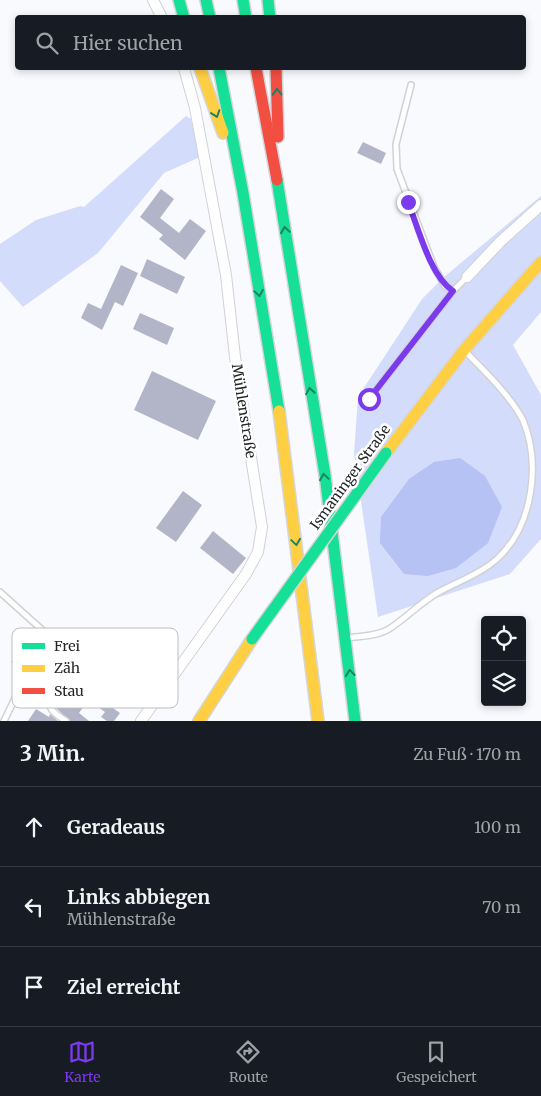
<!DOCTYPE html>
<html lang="de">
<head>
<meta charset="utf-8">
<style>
  :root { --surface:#171b24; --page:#20242c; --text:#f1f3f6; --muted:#9ea1a6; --line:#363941; --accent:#7c3aed }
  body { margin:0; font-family:Merriweather,serif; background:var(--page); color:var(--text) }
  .controls { position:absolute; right:15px; bottom:15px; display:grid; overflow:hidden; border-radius:5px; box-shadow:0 2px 8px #0003 }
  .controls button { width:45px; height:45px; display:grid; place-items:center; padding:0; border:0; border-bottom:1px solid var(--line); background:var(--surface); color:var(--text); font:25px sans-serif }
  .stop { position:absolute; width:15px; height:15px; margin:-11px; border:4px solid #7c3aed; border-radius:50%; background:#fff }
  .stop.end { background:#7c3aed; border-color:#fff; box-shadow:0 1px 5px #0008 }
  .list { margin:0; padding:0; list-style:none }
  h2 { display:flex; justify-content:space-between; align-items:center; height:65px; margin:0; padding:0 20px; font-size:21px }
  h2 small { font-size:16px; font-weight:400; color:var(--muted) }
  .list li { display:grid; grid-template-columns:32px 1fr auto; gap:15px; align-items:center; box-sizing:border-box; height:80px; padding:0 20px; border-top:1px solid var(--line) }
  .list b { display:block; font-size:19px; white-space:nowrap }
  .list p { margin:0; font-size:16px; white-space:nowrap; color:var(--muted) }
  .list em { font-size:16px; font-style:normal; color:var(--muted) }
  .icon { flex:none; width:28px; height:28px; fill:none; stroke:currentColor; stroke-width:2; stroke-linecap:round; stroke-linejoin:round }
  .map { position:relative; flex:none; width:541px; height:721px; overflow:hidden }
  .search { position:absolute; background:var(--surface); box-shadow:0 2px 8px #0003; left:15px; right:15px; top:15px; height:55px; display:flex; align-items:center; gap:12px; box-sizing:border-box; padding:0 18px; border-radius:5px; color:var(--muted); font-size:19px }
  .sheet { height:305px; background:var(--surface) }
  nav { display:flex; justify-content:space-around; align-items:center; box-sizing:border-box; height:70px; border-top:1px solid var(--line); background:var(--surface); font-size:14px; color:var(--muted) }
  nav a { display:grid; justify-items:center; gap:2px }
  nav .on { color:var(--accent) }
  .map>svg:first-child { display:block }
</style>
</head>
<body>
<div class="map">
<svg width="541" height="721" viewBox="0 0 541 721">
  <rect width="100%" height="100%" fill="#f9fafe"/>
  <g fill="#d4dcfc">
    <polygon points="186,116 191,119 200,157 164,173 98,253 23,307 0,281 0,244 36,220 80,206 84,207"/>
    <polygon points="541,196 541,312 513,345 541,395 541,539 510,574 378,617 354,454 358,397 422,299 444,277"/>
  </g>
  <polygon fill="#b6c1f4" points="460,458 485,476 502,507 488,543 456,568 428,576 404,574 380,543 381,517 409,479 434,462"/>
  <g fill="#b2b5c7">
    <polygon points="363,142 386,153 381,164 357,153"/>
    <polygon points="161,189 174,199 160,218 179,233 190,219 206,231 185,260 159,239 163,235 140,217"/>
    <polygon points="147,259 185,277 177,294 140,276"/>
    <polygon points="121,265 138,273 123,306 115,302 102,330 81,318 88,303 101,309"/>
    <polygon points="140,313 174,328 167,345 133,329"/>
    <polygon points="152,371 216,401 198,440 134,410"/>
    <polygon points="183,491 202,505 176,542 156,528"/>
    <polygon points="213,531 246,558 233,574 200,548"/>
    <polygon points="21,647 38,658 42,651 54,658 47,668 39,663 31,675 11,662"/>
    <polygon points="79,675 112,699 107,704 120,713 114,721 107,721 101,717 105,712 88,700 79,713 89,721 70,721 55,707 61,699 67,704 80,685 74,681"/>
    <polygon points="36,709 49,717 50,714 58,721 28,721"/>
  </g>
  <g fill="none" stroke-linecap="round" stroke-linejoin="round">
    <g stroke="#d1d2d5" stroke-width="8">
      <g id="lane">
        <polyline points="411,85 396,144 397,169 434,267 445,286 453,291 467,277"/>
        <polyline points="369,399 453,291"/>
        <path d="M0,592L60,646C62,653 66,658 65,665C61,691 29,699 66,721"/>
        <path d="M348,638C361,636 378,636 389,629C406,618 420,603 437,593C457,582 480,574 497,559C533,526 541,464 523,420C509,394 485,372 465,351"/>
        <polyline points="4,721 17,694"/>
      </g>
    </g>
    <g stroke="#d1d2d5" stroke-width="12">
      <g id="street">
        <polyline points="153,0 162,18"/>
        <polyline points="467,277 500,242 541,205"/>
        <polyline points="141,721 246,574 258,552 262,527 235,357 226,275 195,108 184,68"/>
      </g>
    </g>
    <g stroke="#d5d6d8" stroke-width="14">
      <g id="fast">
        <polyline points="179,0 184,18"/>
        <polyline points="206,0 210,18"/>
        <polyline points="243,0 246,18"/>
        <polyline points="268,0 270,18"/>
        <polyline points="219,68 243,193 279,411"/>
        <polyline points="277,180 325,475 355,721"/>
      </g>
    </g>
    <g stroke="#d5d6d8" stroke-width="14">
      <g id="slow">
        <polyline points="200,68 223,133"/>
        <polyline points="279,411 318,721"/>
        <polyline points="386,453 464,350 541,262"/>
        <polyline points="199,721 252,639"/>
      </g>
    </g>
    <g stroke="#d5d6d8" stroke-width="14">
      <g id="jam">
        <polyline points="256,68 277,180"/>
        <polyline points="276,68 278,137"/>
      </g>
    </g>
    <use href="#lane" stroke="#fefeff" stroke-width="5"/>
    <use href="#street" stroke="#fefeff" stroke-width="10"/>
    <use href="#fast" stroke="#16e098" stroke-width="11"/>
    <use href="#slow" stroke="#ffcf43" stroke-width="11"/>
    <use href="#jam" stroke="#f24e42" stroke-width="11"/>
    <g stroke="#d5d6d8" stroke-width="14" stroke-linecap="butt">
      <polyline id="fast-bridge" points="252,639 386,453"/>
    </g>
    <use href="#fast-bridge" stroke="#16e098" stroke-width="11"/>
  </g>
  <defs><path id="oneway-chevron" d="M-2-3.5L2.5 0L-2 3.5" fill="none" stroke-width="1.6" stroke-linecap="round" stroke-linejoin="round" transform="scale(1.25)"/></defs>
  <g stroke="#1e8360">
    <use href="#oneway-chevron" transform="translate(277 92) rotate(-91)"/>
    <use href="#oneway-chevron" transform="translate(216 114) rotate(71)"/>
    <use href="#oneway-chevron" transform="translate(285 230) rotate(-99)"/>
    <use href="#oneway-chevron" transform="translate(259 293) rotate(81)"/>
    <use href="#oneway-chevron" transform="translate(310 391) rotate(-99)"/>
    <use href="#oneway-chevron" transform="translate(324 477) rotate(-98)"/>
    <use href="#oneway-chevron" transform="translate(296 542) rotate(82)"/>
    <use href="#oneway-chevron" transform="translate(350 673) rotate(-96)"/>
  </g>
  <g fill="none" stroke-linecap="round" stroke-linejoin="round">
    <path stroke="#7c3aed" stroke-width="6" d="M369,399L453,291C430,276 418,227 408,202"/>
  </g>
  <g text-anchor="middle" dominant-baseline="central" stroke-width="5" stroke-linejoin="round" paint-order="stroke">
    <g font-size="14" fill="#252629" stroke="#fff">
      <text transform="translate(244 411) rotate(81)">Mühlenstraße</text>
      <text transform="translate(350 477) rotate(-54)">Ismaninger Straße</text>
    </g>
  </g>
  <rect x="12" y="628" width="166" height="80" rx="8" fill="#fff" stroke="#bebebf" stroke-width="1"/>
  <rect x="22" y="643" width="23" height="6" fill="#16e098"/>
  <rect x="22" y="665" width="23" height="7" fill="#ffcf43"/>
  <rect x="22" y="688" width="23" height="6" fill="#f24e42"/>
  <g font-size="14" fill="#252629">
    <text x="54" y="651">Frei</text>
    <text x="54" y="673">Zäh</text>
    <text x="54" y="696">Stau</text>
  </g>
</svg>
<div class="controls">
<button><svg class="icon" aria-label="locate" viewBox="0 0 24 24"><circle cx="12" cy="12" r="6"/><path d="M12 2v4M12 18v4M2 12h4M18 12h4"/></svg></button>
<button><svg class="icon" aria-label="layers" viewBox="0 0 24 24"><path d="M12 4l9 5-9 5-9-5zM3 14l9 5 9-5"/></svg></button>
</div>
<div class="stop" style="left:369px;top:399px"></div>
<div class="stop end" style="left:408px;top:202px"></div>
<div class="search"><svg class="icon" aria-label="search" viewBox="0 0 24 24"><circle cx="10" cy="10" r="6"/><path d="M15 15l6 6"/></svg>Hier suchen</div>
</div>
<section class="sheet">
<h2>3 Min.<small>Zu Fuß · 170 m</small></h2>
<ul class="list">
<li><svg class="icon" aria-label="ahead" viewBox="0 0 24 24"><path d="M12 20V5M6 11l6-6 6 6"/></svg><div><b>Geradeaus</b></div><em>100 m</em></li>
<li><svg class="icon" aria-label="left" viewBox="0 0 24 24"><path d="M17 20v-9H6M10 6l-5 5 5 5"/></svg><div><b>Links abbiegen</b><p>Mühlenstraße</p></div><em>70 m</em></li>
<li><svg class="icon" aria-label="arrive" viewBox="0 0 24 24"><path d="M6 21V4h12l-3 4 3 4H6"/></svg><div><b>Ziel erreicht</b></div></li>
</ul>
</section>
<nav>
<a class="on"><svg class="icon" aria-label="map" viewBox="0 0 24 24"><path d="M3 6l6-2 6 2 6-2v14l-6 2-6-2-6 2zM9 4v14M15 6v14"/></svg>Karte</a>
<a><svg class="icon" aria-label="directions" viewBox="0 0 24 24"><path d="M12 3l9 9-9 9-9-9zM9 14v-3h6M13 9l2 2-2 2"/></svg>Route</a>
<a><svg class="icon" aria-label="saved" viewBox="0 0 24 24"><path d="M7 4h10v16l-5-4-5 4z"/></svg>Gespeichert</a>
</nav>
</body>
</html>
